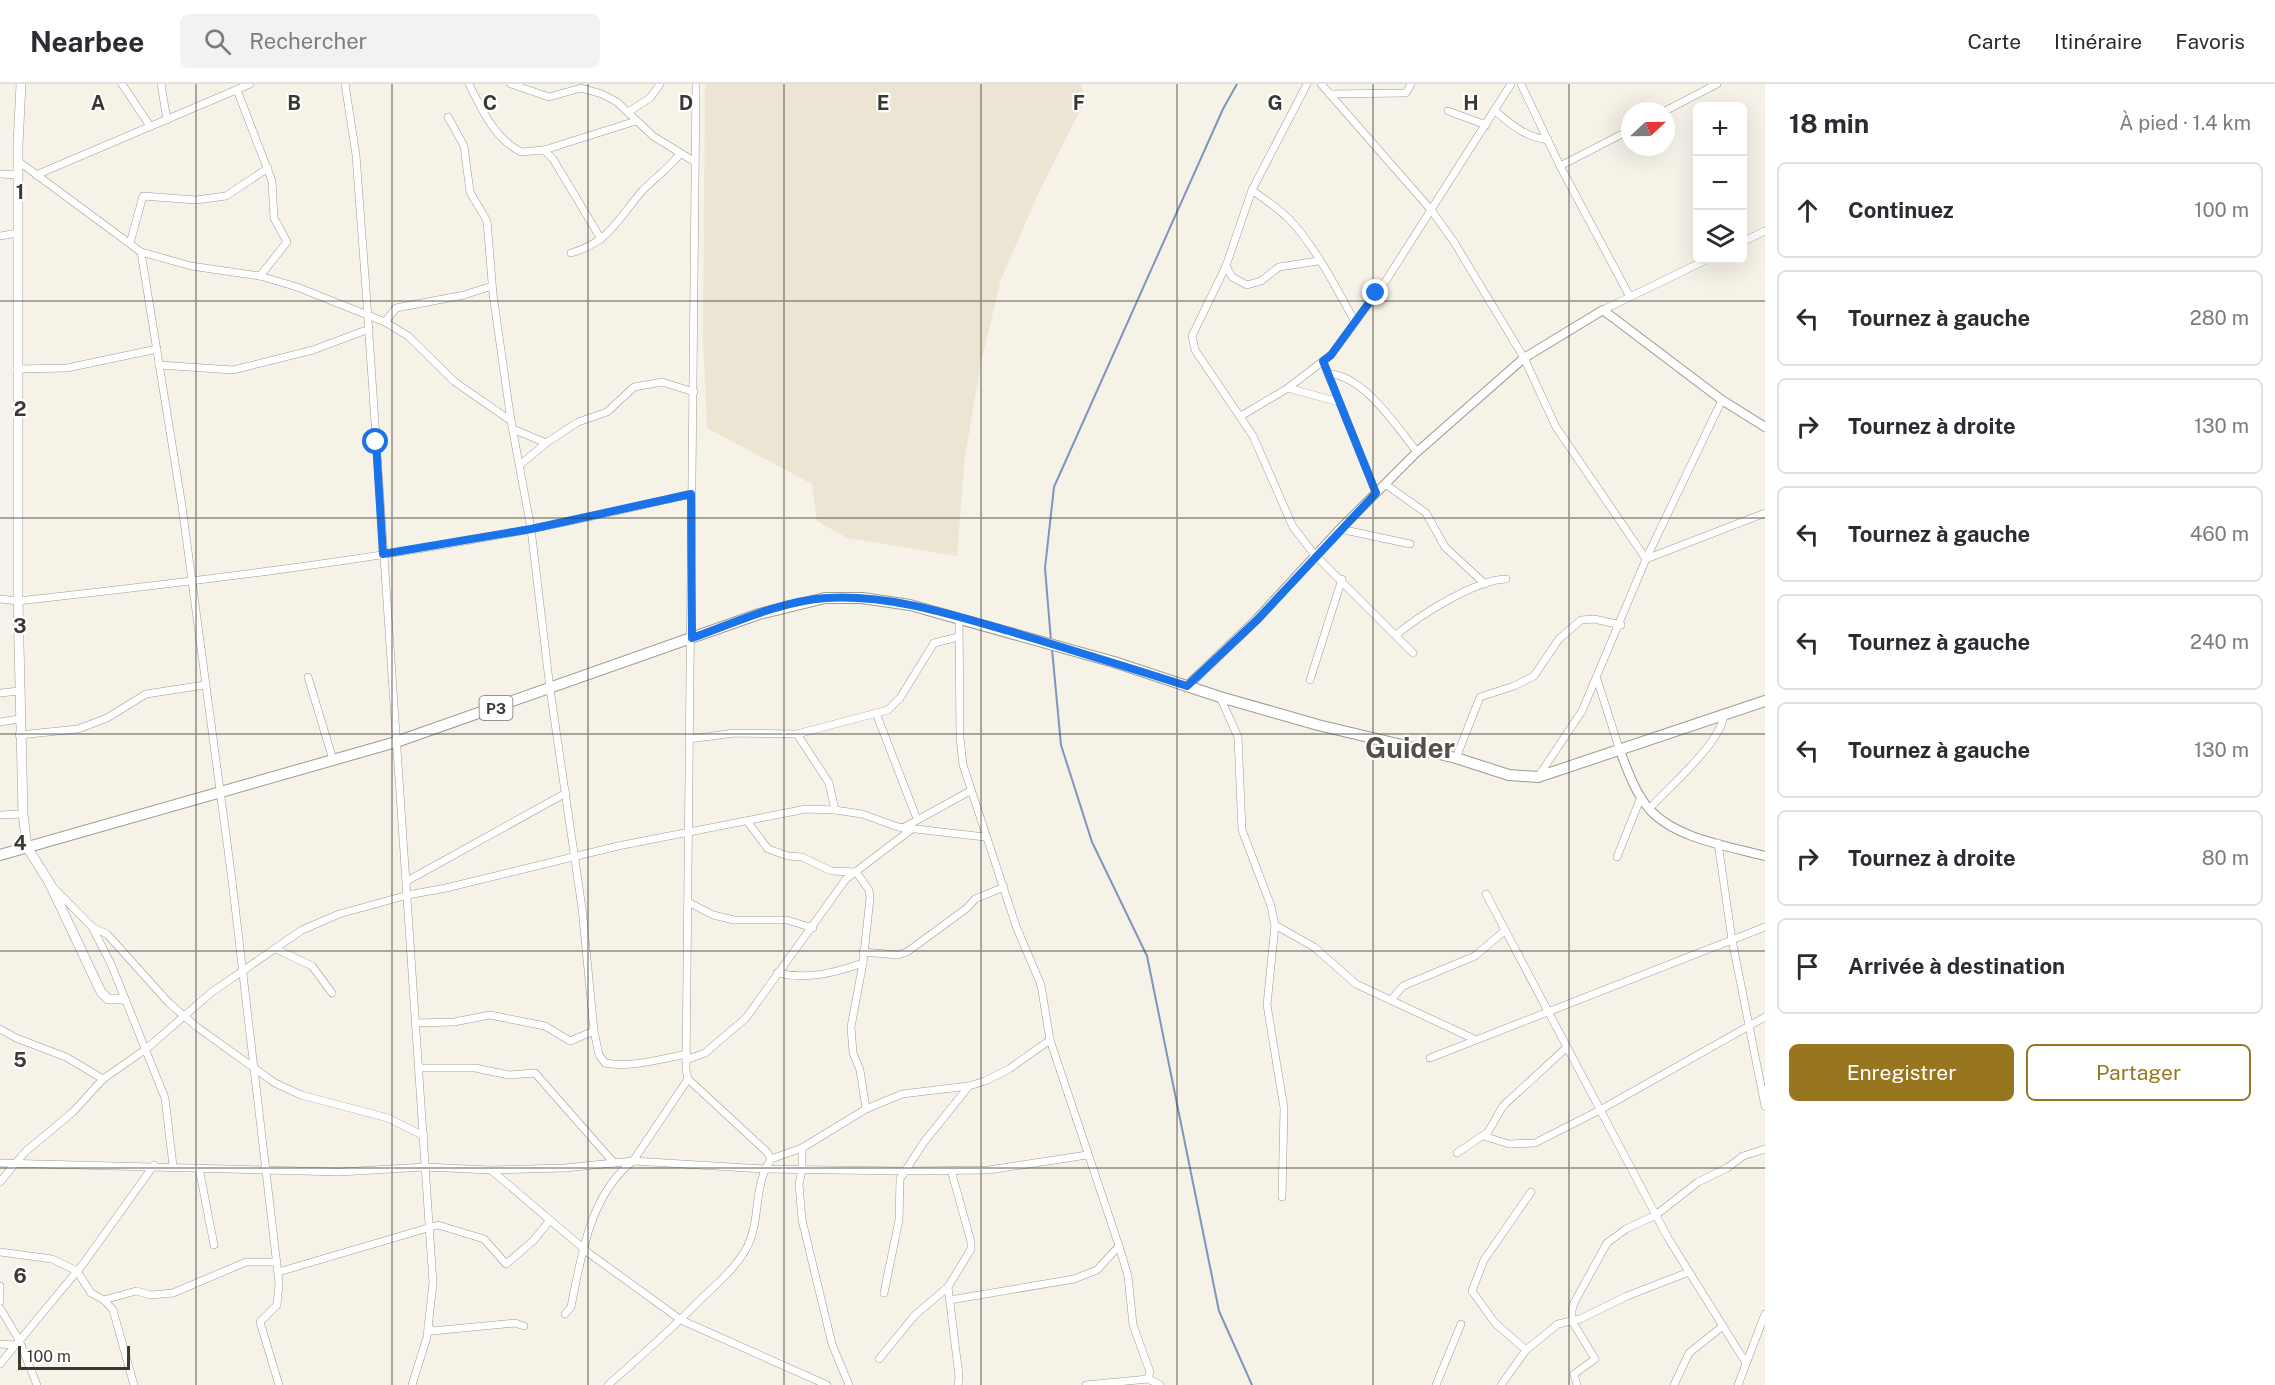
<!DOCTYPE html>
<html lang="fr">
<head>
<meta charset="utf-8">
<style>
  :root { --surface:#fff; --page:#f2f2f3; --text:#2b2b33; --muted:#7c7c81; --line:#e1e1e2; --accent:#97761f }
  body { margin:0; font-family:"Public Sans",sans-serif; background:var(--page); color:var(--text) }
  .controls { position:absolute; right:18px; top:18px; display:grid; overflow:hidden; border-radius:9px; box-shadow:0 6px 24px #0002 }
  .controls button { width:54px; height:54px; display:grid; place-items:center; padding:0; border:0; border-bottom:2px solid var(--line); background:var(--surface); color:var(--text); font:30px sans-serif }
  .compass { position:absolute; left:1621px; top:18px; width:54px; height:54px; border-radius:50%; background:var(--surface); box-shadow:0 6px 24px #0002; rotate:68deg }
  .scale { position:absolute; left:18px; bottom:15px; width:112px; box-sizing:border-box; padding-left:6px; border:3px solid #393833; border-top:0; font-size:16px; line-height:21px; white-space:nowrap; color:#393833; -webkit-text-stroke:4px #fff; paint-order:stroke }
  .stop { position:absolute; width:18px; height:18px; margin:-14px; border:4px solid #1a73e8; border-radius:50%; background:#fff }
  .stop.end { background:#1a73e8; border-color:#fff; box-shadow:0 2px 6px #0008 }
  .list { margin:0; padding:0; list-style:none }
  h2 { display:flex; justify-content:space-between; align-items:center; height:78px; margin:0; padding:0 24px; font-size:26px }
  h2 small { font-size:20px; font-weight:400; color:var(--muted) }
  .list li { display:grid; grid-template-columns:39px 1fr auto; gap:18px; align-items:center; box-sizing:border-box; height:96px; margin:0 12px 12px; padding:0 12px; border:2px solid var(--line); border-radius:9px }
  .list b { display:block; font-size:22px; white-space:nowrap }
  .list em { font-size:20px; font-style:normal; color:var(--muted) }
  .actions { display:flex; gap:12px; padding:18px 24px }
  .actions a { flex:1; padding:14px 0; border:2px solid var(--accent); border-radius:9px; text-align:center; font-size:21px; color:var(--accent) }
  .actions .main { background:var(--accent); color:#fff }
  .icon { flex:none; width:33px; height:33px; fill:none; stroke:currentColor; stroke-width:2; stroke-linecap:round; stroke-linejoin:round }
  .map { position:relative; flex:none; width:1765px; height:1301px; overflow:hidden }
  header { display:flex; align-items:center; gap:36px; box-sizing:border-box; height:84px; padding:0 30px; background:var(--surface); border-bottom:2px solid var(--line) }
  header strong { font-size:28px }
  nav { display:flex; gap:33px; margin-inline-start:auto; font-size:21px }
  .search { width:420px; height:54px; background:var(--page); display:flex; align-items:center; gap:15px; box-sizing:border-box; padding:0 21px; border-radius:9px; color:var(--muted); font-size:22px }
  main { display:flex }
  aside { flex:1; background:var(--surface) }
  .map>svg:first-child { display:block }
</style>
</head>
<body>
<header>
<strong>Nearbee</strong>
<div class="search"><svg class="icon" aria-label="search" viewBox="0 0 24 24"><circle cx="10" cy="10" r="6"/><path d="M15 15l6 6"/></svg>Rechercher</div>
<nav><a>Carte</a><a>Itinéraire</a><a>Favoris</a></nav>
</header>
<main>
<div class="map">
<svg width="1765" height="1301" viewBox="0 0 1765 1301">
  <rect width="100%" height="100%" fill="#f6f2e7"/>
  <polygon fill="#ece5d4" points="705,0 1081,0 1085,16 1038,110 1001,195 980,283 965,373 957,472 847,454 817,437 812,400 707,344 703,252"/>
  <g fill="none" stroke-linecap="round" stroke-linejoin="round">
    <g stroke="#8094bd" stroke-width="2">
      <polyline points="1051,557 1045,484 1054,403 1223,25 1237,0"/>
      <polyline points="1052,565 1061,661 1092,758 1147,872 1219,1227 1252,1301"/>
    </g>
    <g stroke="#9f9b91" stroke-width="8">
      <g id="minor">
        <polyline points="122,0 150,42"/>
        <polyline points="161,0 167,36"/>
        <polyline points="345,0 356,71 366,206 433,1199 427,1253 412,1301"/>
        <path d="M469,0C482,26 494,54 521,68L544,66L636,37"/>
        <polyline points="511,0 549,13 581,4 602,10 617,18 653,52 695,78"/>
        <polyline points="1307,0 1252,106 1226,182 1232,193 1247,201 1261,197 1279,183 1318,177"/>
        <polyline points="1321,0 1432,127 1454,158 1524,274 1556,343 1646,475 1765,429"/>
        <polyline points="1521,0 1560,82 1629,211"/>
        <polyline points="237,6 272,97 274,134 287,158 260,192"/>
        <polyline points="1330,10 1406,9 1411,0"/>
        <polyline points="1448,27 1486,41"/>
        <path d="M1495,27C1512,41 1525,53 1548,56"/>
        <polyline points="1665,27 1717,0"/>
        <polyline points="628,28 650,14 660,0"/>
        <path d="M448,33L464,62L470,108L487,137L493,210L511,337L531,445L550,605L582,824L594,947L599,971L605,979C632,984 660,975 687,970"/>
        <polyline points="544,66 553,75 601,155"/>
        <polyline points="18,77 141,168 191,182 260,192 297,203 385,238 408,252 455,298 511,337"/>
        <polyline points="1560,82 1630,46"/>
        <polyline points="0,90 18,91"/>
        <polyline points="36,91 250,0"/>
        <path d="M1252,106C1264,115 1278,124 1289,135C1315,162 1337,205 1355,238"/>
        <polyline points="0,152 18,149"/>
        <polyline points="1742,158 1765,147"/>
        <polyline points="130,159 143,112 196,116 226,112 268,84"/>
        <polyline points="141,168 182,422 232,796 279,1199 277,1221 260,1238 279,1301"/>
        <path d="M571,169C610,158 619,133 643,106C655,94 669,84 680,70"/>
        <polyline points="1226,182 1192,252 1195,266 1253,352 1293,443 1315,471 1413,569"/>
        <polyline points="1603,226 1706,176"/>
        <polyline points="385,238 396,224 464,211 492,202"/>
        <polyline points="1323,277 1376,409"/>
        <polyline points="159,281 233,286 313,266 369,245"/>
        <polyline points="17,285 67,284 157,265"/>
        <path d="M1328,290C1363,290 1397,343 1417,368"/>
        <polyline points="1288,304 1339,318"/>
        <polyline points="1241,332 1288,304 1331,271 1387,195 1511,0"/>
        <polyline points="513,345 546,359"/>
        <polyline points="520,381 546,359 578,338 607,328 634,303 662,298 694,308"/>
        <polyline points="1385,400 1426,429 1445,463 1485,500"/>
        <polyline points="1340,445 1410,460"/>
        <path d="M0,515L18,517C189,498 361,478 531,445C584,435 638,422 691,410"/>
        <polyline points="959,533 960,654 963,681 1016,842 1041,901 1050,956 1119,1162 1128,1192 1133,1241 1150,1288 1148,1295 1086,1301"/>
        <path d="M1396,551C1420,531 1475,496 1506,495"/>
        <polyline points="308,593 333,676"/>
        <polyline points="1597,595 1619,664"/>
        <polyline points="1310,596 1342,495"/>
        <polyline points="0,609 19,607"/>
        <polyline points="1220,613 1238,653 1242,746 1271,822 1275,841 1267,921 1284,1024 1282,1113"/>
        <polyline points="876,629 917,735"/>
        <polyline points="0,638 19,635"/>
        <polyline points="797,650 829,699 835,726"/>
        <polyline points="19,651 78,645 107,634 146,610 205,601"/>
        <polyline points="689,655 735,649 797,650 888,626 900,614 934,559 958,553"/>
        <polyline points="1456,674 1480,613 1514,602 1534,592 1559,555 1581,536 1594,535 1621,541"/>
        <polyline points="1538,693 1582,627 1646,475 1722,316"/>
        <path d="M1649,725C1669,703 1720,660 1724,631"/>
        <polyline points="0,731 23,730"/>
        <polyline points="747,737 768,765 788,772 802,773 831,787 856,788 869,806 870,814 863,879 851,943 853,969 860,986 866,1025"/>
        <polyline points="903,744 970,707"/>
        <polyline points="1718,759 1732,856 1765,1022"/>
        <polyline points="1617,773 1641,713"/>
        <polyline points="407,797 566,709"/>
        <polyline points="52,802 92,843 111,880 165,1014 173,1082"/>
        <polyline points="1486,810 1668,1154 1746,1279"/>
        <polyline points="688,818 713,831 734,836 787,836 813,844"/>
        <polyline points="1275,841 1314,863 1356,900 1474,955"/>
        <polyline points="92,843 107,850 169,919 197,943 275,999 301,1011 388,1034 424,1052"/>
        <polyline points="276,865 312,882 332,909"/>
        <polyline points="863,868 898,871 907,868 967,824 975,815 1004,803"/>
        <path d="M777,889C808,896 834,889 863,879"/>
        <polyline points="1391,916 1403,902 1475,872 1503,848"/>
        <polyline points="417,939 454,938 490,931 545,942 570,957 594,947"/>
        <polyline points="0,945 16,954 66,973 103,995"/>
        <polyline points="1430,974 1765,843"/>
        <polyline points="686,976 705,969 746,934 846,795 912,745"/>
        <polyline points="420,984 475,984 509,991 535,989 614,1079"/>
        <polyline points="1483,1052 1509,1060 1535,1059 1600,1026 1765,933"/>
        <polyline points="802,1064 802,1085 799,1100 802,1136 832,1260 849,1301"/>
        <polyline points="1457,1069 1488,1048 1503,1022 1566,964"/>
        <polyline points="771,1075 802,1064 866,1025 902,1010 969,1002 985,997 1009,985 1050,956"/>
        <polyline points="0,1079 339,1088 425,1083 491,1086 565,1084 633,1077 764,1085 905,1087 989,1086 1087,1071"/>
        <polyline points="199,1084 214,1161"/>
        <polyline points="491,1086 590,1170 681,1236 827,1301"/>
        <polyline points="951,1086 971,1158 971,1165 948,1203 959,1292 958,1301"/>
        <polyline points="0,1098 25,1068 73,1028 103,995 146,965 212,908 302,846 339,830 408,811 446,804 618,762 806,725 835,726 862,730 898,743 985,753"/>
        <polyline points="0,1168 52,1175 77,1187 91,1209 104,1216 113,1226 134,1301"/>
        <polyline points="278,1188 438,1141 484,1155 506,1180 533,1157 550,1136"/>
        <polyline points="0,1202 0,1217"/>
        <polyline points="884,1209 899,1136 900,1095 924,1058 969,1002"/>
        <polyline points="104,1216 136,1207 151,1211 173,1209 246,1178 277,1178"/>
        <polyline points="950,1216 1074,1195 1097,1186 1119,1162"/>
        <polyline points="0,1224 19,1256 37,1301"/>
        <path d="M565,1230L571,1223C581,1173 590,1110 633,1077L688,995"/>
        <polyline points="428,1242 432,1247 515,1239 524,1242"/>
        <polyline points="0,1260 14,1261"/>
        <polyline points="1526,1266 1495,1239 1472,1207 1484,1176 1531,1108"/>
        <polyline points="879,1275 915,1231 948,1203"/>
        <polyline points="0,1280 83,1180 154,1081"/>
        <polyline points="1148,1295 1160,1301"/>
        <path d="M608,1301C640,1273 672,1245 702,1214C717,1200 734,1185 745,1167C762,1138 752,1103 771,1075L767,1068L688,995L686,986L696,0"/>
        <polyline points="1436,1301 1461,1240"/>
        <polyline points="1501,1301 1526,1266 1558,1240 1580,1235 1627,1212 1689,1188"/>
        <polyline points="1577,1301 1574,1290 1595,1275 1572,1237 1572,1226 1574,1219 1607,1159 1626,1145 1656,1131 1698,1098 1727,1084 1743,1072 1765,1065"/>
        <polyline points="1674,1301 1689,1269 1723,1242"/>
        <polyline points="1738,1301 1765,1230"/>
      </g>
    </g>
    <g stroke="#9f9b91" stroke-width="10">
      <g id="tertiary">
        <polyline points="1187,602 1257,535 1340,445 1417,368 1524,274 1603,226 1722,316 1765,343"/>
        <path d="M1619,664C1627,685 1635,709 1650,726C1677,755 1728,762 1765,772"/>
      </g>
    </g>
    <g stroke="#9f9b91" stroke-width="10">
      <polyline id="secondary" points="21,0 18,61 18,517 23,730 27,763 49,798 101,908 108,915 124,915"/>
    </g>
    <g stroke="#9f9b91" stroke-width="12">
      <polyline id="primary" points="0,771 396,658 759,530 825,514 862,514 910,521 1114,578 1220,613 1318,641 1456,674 1509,691 1538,693 1765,617"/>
    </g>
    <use href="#minor" stroke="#fff" stroke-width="7"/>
    <use href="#tertiary" stroke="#fff" stroke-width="8"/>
    <use href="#secondary" stroke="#fff" stroke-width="9"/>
    <use href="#primary" stroke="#fff" stroke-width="10"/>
  </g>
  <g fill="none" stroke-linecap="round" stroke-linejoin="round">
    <path stroke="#1a73e8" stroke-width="8" d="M376,358L383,470L531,445L691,410L692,554C734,539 781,517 826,514C888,510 950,530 1009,547C1068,565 1128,583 1187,602L1257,536L1376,409L1323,277L1331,271L1376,209"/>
  </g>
  <path fill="none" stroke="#393833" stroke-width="1.5" stroke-opacity="0.55" d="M196,0V1301M392,0V1301M588,0V1301M784,0V1301M981,0V1301M1177,0V1301M1373,0V1301M1569,0V1301M0,217H1765M0,434H1765M0,650H1765M0,867H1765M0,1084H1765"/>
  <g text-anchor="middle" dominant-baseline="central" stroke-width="4.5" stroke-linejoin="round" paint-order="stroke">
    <rect fill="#fff" stroke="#747470" stroke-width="1.5" x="479.5" y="612" width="33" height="24" rx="4.5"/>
    <g font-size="15" font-weight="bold" fill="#393833">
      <text x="496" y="624">P3</text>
    </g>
    <g font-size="28" font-weight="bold" fill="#535047" stroke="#fff">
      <text x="1410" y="663">Guider</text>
    </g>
  </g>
  <g font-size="20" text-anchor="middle" font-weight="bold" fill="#393833" stroke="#fff" stroke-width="4.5" stroke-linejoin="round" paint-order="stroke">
    <text x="98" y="26">A</text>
    <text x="294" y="26">B</text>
    <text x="490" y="26">C</text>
    <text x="686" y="26">D</text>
    <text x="883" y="26">E</text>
    <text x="1079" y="26">F</text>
    <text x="1275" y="26">G</text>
    <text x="1471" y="26">H</text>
    <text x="20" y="115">1</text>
    <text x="20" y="332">2</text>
    <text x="20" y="549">3</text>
    <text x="20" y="766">4</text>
    <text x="20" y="983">5</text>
    <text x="20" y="1199">6</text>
  </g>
</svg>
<div class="controls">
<button>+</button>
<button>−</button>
<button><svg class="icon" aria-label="layers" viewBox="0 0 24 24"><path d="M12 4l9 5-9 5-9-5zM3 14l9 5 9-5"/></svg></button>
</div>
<svg class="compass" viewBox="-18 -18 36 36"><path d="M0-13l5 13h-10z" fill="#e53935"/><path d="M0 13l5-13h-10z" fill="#7c7c81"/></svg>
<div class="scale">100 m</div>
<div class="stop" style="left:376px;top:358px"></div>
<div class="stop end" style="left:1376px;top:209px"></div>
</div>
<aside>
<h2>18 min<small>À pied · 1.4 km</small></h2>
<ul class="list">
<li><svg class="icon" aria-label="ahead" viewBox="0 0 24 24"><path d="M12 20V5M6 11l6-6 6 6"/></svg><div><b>Continuez</b></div><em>100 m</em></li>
<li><svg class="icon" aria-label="left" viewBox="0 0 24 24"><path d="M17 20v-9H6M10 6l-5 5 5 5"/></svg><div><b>Tournez à gauche</b></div><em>280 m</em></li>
<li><svg class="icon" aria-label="right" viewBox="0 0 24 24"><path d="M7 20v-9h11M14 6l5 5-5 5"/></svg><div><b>Tournez à droite</b></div><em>130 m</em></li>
<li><svg class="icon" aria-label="left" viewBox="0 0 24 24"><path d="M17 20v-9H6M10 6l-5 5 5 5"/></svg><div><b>Tournez à gauche</b></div><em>460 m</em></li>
<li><svg class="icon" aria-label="left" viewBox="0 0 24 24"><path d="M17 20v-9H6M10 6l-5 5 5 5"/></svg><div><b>Tournez à gauche</b></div><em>240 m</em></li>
<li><svg class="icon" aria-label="left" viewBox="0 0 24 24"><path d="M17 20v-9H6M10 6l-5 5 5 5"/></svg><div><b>Tournez à gauche</b></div><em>130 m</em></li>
<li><svg class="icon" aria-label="right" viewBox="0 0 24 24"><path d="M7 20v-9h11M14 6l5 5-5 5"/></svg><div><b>Tournez à droite</b></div><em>80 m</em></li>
<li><svg class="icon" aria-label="arrive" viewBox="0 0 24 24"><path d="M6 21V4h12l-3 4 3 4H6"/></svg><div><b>Arrivée à destination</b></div></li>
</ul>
<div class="actions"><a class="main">Enregistrer</a><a>Partager</a></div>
</aside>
</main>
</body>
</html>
